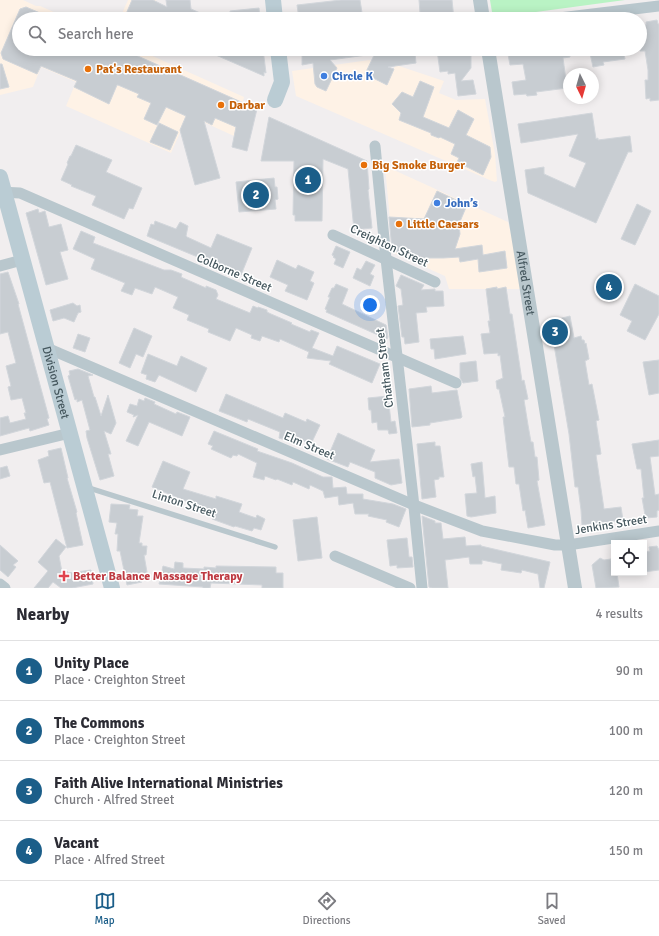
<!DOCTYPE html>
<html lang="en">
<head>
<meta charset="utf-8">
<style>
  :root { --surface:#fff; --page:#f7f7f7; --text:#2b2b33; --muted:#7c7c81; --line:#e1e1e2; --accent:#1b5e89 }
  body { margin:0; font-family:Signika,sans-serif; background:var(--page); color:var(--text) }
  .controls { position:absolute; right:12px; bottom:12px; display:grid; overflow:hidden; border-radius:0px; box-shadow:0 2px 10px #0003 }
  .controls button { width:36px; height:36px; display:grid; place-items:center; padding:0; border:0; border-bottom:1px solid var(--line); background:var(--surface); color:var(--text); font:20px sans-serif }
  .compass { position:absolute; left:563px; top:68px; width:36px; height:36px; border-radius:50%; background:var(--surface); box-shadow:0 2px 10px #0003; rotate:175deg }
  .you { position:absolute; left:370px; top:305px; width:14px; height:14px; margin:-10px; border:3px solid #fff; border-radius:50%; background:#1a73e8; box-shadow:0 0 0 6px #1a73e833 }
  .badge { display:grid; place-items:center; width:26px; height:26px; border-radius:50%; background:var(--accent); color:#fff; font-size:13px; font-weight:700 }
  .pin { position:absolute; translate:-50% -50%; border:2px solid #fff; box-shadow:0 1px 4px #0006 }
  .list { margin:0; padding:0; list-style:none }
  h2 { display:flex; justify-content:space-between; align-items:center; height:52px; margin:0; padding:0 16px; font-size:17px }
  h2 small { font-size:13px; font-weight:400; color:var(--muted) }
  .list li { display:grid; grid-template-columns:26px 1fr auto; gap:12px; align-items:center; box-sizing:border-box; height:60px; padding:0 16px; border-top:1px solid var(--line) }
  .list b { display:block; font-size:15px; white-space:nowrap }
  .list p { margin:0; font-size:13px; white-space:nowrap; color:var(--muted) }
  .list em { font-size:13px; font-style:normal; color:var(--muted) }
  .icon { flex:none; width:22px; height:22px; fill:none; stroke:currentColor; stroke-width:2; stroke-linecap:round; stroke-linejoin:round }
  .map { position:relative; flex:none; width:659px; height:588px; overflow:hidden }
  .search { position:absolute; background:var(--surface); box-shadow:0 2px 10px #0003; left:12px; right:12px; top:12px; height:44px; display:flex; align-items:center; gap:10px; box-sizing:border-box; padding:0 14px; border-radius:22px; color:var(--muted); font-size:15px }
  .sheet { height:292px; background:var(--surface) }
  nav { display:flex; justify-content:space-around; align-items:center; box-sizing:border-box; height:56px; border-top:1px solid var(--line); background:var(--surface); font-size:11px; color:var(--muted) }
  nav a { display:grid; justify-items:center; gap:2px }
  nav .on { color:var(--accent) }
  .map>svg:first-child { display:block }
</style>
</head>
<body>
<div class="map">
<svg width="659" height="588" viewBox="0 0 659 588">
  <rect width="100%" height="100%" fill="#f1eeef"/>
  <g fill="#fef2e6">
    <polygon points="0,0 23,0 36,6 40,6 70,19 19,19 19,49 137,49 244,97 234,136 188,115 171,153 66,106 76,82 41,67 33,87 0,95"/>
    <polygon points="128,0 156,0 158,19 120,18"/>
    <polygon points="369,60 392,71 396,65 444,81 439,93 456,100 485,99 495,154 497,181 495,182 492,181 296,96 292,71"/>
    <polygon points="385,166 508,222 525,289 449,289 445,276 393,253"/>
  </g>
  <polygon fill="#b9f3c4" points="490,0 625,0 498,17 492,12"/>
  <g fill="#c8cdd2" stroke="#d2d6db">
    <polygon points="132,0 153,0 167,7 166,0 190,0 191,9 214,19 136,19 126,14"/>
    <polygon points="341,0 360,0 363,19 299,19 297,5"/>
    <polygon points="419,0 452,0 454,19 425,19 425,13 420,13"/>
    <polygon points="26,7 54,19 19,19 19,49 122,49 257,109 247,151 232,147 236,127 215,118 212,125 204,121 220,178 195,185 180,130 186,116 166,107 157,125 144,119 151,103 137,97 139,94 118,85 117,85 109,104 74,87 77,81 41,66 37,74 3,59 1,53 20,9"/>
    <polygon points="259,8 260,19 231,19 230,11"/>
    <polygon points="657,20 658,24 659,24 659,100 650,101 650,98 646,99 645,80 648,80 648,70 645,51 640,51 640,26 646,25 646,22"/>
    <polygon points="202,49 263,49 266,73 264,72 264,76"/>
    <polygon points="302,49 374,49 374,54 330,60 337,68 326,91 317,87 315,84 313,63 302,65"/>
    <polygon points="377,49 408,49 408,54 415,53 416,63 388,67 394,69 387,85 365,74"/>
    <polygon points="448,49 467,49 468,53 471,54 471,68 461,81 473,80 476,94 458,96 455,73 448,74 448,71 440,72 437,50"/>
    <polygon points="507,49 569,49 570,57 563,58 567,88 536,92 537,95 527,96 526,94 514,95 512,82 526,80 523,64 510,65"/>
    <polygon points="589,49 623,49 625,59 603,62 604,65 593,67"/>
    <polygon points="0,64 2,64 9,87 0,89"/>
    <polygon points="420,81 434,87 423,117 449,128 458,110 474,119 466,135 490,147 491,157 483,175 457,162 459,158 451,154 455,144 440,137 439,138 431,135 431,133 399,120 401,113 392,104 402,92 413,97"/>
    <polygon points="592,113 596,139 598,138 598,140 630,136 632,152 628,152 596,223 528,193 525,170 544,167 544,174 575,188 586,163 569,156 578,134 521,143 518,124"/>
    <polygon points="269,117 367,161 369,189 368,190 372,228 354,230 348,169 323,159 322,221 295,221 295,215 293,215 294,161 261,161"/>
    <polygon points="159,123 178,132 170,150 150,142"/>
    <polygon points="76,145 112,160 106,172 142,188 133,209 129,208 124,219 92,205 96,196 71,186 72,185 61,180 68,164 67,163 70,156 71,156"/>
    <polygon points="274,178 275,187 277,187 278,199 275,200 276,209 239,212 236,182"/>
    <polygon points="437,191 467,205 459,224 460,234 455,249 482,245 483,255 505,251 507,268 479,272 478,259 460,262 459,257 443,258 410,258 392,250 389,217 424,219"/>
    <polygon points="637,204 651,211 635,245 621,239"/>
    <polygon points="38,209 39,213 45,211 49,227 61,224 68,250 60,252 68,279 46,285 26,213"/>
    <polygon points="155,221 176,229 180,222 188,226 186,236 187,237 211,248 217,234 252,248 241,275 147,236 151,224 154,225"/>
    <polygon points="81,231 95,237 93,243 164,270 171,270 182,274 181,277 183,278 206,288 206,286 216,290 218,295 216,299 250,313 253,306 258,308 258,307 267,310 267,312 271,314 292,323 291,324 310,332 311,330 319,333 312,348 333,356 337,346 380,364 372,383 329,364 331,361 307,358 309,352 280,339 279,342 262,336 260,341 251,338 252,335 236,328 230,341 208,332 209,329 187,320 189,315 173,308 178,297 155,287 152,294 135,288 132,295 121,291 125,283 91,269 95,259 73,249"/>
    <polygon points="336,246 350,252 343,268 334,264 336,259 333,257 334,256 332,255"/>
    <polygon points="277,260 296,269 298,265 314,272 310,281 314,283 307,300 285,291 288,285 270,277"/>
    <polygon points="366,261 375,265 370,274 374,276 370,286 353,278 357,268 361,270"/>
    <polygon points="8,272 19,304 18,304 49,418 47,419 49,425 30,431 29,428 0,436 0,418 8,416 10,423 26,419 24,413 26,413 22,398 11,400 8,387 11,386 6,366 16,363 8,332 0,334 0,274"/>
    <polygon points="401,275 424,285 421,290 435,289 435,291 443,291 444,306 426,307 427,312 416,313 419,342 405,344 404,337 402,337 398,306 403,305 401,289 396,286"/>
    <polygon points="336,284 348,289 342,304 386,325 388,337 387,339 326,312 327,310 325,309 330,297 328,297 332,288 334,288"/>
    <polygon points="635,284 659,296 659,314 645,340 627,331 632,321 620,315"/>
    <polygon points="497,287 497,289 506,287 510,314 512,314 522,381 524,380 528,399 524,400 528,425 531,442 533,442 535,457 537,457 539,480 537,481 545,525 528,528 525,510 523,511 519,484 516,484 514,467 509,467 503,417 505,417 499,389 497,389 496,381 503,378 500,355 498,356 498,353 484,354 481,334 490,333 488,321 490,321 486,289"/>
    <polygon points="73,303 77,306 80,305 81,312 78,313 74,322 64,318 53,321 50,310"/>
    <polygon points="570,316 574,338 581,336 582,340 584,340 585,344 586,343 589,359 585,361 589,385 592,384 599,420 596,421 601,454 596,455 604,509 621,507 623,520 582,525 581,510 578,487 575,487 569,434 550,321"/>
    <polygon points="134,328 152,336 143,357 136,354 130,368 119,363"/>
    <polygon points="78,334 90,338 85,352 73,348"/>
    <polygon points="463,336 466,354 435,359 434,349 431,349 430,339"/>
    <polygon points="148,354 177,366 181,356 207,368 196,392 159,375 155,382 146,379 147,375 141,373"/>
    <polygon points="659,360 659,393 649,395 643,362"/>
    <polygon points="476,361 478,381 463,383 460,378 460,363"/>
    <polygon points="78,369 93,375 88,376 94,397 95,397 101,416 108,395 116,423 111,434 104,431 111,454 108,454 114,476 100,480 87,438 86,431 90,430 82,400 77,402 77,399 75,400 68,376 70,375 69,371"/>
    <polygon points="431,386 432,393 457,390 462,417 461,418 430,423 430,425 412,427 409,389"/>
    <polygon points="226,394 283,418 285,413 306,422 307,419 320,425 311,444 292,436 288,441 279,438 280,432 248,419 247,422 219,411"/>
    <polygon points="388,396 391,422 395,421 397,433 389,434 388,430 378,430 377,422 372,423 371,410 369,410 368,398"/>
    <polygon points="145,398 155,402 154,404 176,414 177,412 190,417 182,436 149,422 138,446 126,441 138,415 133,417 134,415 127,412 130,404 137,406 139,399 144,401"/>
    <polygon points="214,431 258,449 257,451 292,463 323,477 332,477 333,488 346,487 347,494 363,494 363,499 393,504 406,509 399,527 386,522 387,520 368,516 369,514 355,514 353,503 339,505 338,496 325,498 323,491 310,485 309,489 293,482 292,485 277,479 276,480 265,476 264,480 253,477 257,463 238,454 237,456 233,455 231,458 211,449 213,446 208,444"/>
    <polygon points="338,433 375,450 370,462 399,459 402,483 391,485 375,478 375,472 350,462 348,467 327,459"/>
    <polygon points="659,440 659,456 650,457 655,495 659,494 659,510 657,511 657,517 646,518 646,515 645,515 642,498 644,498 641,469 637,469 632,444"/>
    <polygon points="435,442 435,446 440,446 444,477 439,477 439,479 434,480 436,497 422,499 417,444"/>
    <polygon points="61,448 68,478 67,478 77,512 76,513 83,545 67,548 50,482 44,483 38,460 49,456 48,451"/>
    <polygon points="163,461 190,472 183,489 216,499 216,496 242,504 239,512 256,518 257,515 265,519 261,530 254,528 252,531 235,526 234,527 212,519 213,517 191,510 193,504 152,487"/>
    <polygon points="482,462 485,498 495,496 496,513 471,517 467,516 465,494 477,493 475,476 473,477 471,464"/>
    <polygon points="7,466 10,476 0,479 0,468"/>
    <polygon points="111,504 130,505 129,509 138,510 137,516 143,516 139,543 142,543 142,546 147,546 146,555 144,555 148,578 141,579 142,582 127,585 120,551 117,551 118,534 115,534 117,523 109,522"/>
    <polygon points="422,516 435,521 435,523 441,523 443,539 465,537 466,546 481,545 481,546 550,562 544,588 540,588 538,574 522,570 521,573 501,570 502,564 482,560 482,564 470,564 469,557 445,560 448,588 432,588 429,587"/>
    <polygon points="317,517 322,558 298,561 293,520"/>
    <polygon points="407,538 409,557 412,557 413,567 397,568 397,565 390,566 387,540"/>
    <polygon points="56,539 66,547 59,556 62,572 67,571 68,573 91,570 93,584 72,588 61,588 53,582 48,588 34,588 48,571 38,562"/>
    <polygon points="0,545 18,561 13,565 16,567 8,577 0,570"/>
    <polygon points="657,546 659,550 659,570 644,572 644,552 650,551 649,547"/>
    <polygon points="600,558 604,560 611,559 611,561 614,561 614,573 617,573 619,587 596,588 592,565"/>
    <polygon points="175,562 183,563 183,568 204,569 204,567 216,568 216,566 276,567 276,573 283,573 283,588 262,588 262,585 211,583 210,588 203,588 203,587 159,584 163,566 174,569"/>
  </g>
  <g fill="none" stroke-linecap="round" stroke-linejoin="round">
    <polyline stroke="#b9c7cd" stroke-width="5.5" points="86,487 275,547"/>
    <g stroke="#b9c7cd" stroke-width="11">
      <polyline points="551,19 659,6"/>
      <polyline points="375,146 386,259 413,497 422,588"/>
      <polyline points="0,192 20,193 456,383"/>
      <polyline points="333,235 435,282"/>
      <polyline points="0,266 22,260"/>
      <polyline points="47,348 414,505 482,531 555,545 568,545 659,531"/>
      <polyline points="0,450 70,433"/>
      <polyline points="335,556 410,588"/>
      <polyline points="0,584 5,588"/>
    </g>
    <g stroke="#b9c7cd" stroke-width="14">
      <polyline points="480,0 483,19"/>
      <path id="s1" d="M488,49L575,588"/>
    </g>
    <g stroke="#baccd4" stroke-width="16">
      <polyline points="273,0 275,19"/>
      <polyline points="275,100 282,82 278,49"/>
      <path id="s2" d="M0,177L112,588"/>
    </g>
  </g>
  <g fill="#e8710a" stroke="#fff" stroke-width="1.5">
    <circle cx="88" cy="69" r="4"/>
    <circle cx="221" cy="105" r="4"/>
    <circle cx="364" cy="165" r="4"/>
    <circle cx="399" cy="224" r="4"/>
  </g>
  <g fill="#3f7fe0" stroke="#fff" stroke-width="1.5">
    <circle cx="324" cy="76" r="4"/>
    <circle cx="437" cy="203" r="4"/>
  </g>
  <path fill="#e0444e" stroke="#fff" stroke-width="1.5" d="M62 570h4v4h4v4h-4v4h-4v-4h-4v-4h4z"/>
  <g text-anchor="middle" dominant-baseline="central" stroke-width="3" stroke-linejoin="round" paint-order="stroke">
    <g font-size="12" font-weight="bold" fill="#c56008" stroke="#fff" text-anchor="start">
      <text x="96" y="69">Pat's Restaurant</text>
      <text x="229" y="105">Darbar</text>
      <text x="372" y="165">Big Smoke Burger</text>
      <text x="407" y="224">Little Caesars</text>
    </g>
    <g font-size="12" font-weight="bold" fill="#366cbe" stroke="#fff" text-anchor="start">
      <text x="332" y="76">Circle K</text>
      <text x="445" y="203">John’s</text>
    </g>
    <g font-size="12" fill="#45575e" stroke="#fff">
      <text transform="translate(389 246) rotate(25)">Creighton Street</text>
      <text transform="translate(234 273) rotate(23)">Colborne Street</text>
      <text stroke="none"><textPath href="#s1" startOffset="237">Alfred Street</textPath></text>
      <text transform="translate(385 368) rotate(-97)">Chatham Street</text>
      <text stroke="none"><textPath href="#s2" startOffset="213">Division Street</textPath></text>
      <text transform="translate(309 446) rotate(23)">Elm Street</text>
      <text transform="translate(184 504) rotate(18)">Linton Street</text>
      <text transform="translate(611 525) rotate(-9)">Jenkins Street</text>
    </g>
    <g font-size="12" font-weight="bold" fill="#be3a42" stroke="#fff" text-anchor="start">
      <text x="73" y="576">Better Balance Massage Therapy</text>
    </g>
  </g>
</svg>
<div class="controls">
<button><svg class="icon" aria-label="locate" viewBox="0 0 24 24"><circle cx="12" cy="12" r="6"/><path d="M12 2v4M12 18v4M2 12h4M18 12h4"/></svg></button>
</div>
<svg class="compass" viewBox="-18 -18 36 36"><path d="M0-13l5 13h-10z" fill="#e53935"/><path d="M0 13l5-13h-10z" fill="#7c7c81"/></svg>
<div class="you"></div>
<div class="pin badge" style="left:308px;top:180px">1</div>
<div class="pin badge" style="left:256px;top:195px">2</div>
<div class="pin badge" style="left:555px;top:332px">3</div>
<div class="pin badge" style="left:609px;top:287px">4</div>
<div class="search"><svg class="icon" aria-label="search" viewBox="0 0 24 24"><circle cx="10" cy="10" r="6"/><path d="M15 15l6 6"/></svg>Search here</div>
</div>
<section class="sheet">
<h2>Nearby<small>4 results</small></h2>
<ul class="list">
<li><span class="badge">1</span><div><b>Unity Place</b><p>Place · Creighton Street</p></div><em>90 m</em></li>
<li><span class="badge">2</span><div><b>The Commons</b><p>Place · Creighton Street</p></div><em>100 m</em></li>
<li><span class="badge">3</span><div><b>Faith Alive International Ministries</b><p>Church · Alfred Street</p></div><em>120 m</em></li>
<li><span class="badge">4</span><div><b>Vacant</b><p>Place · Alfred Street</p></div><em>150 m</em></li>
</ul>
</section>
<nav>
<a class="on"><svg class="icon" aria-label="map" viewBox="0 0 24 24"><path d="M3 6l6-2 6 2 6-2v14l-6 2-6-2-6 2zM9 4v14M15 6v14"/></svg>Map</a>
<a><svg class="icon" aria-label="directions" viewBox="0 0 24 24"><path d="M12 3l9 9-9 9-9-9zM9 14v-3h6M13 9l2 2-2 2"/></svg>Directions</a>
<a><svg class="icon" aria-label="saved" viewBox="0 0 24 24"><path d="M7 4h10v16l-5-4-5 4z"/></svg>Saved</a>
</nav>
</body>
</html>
